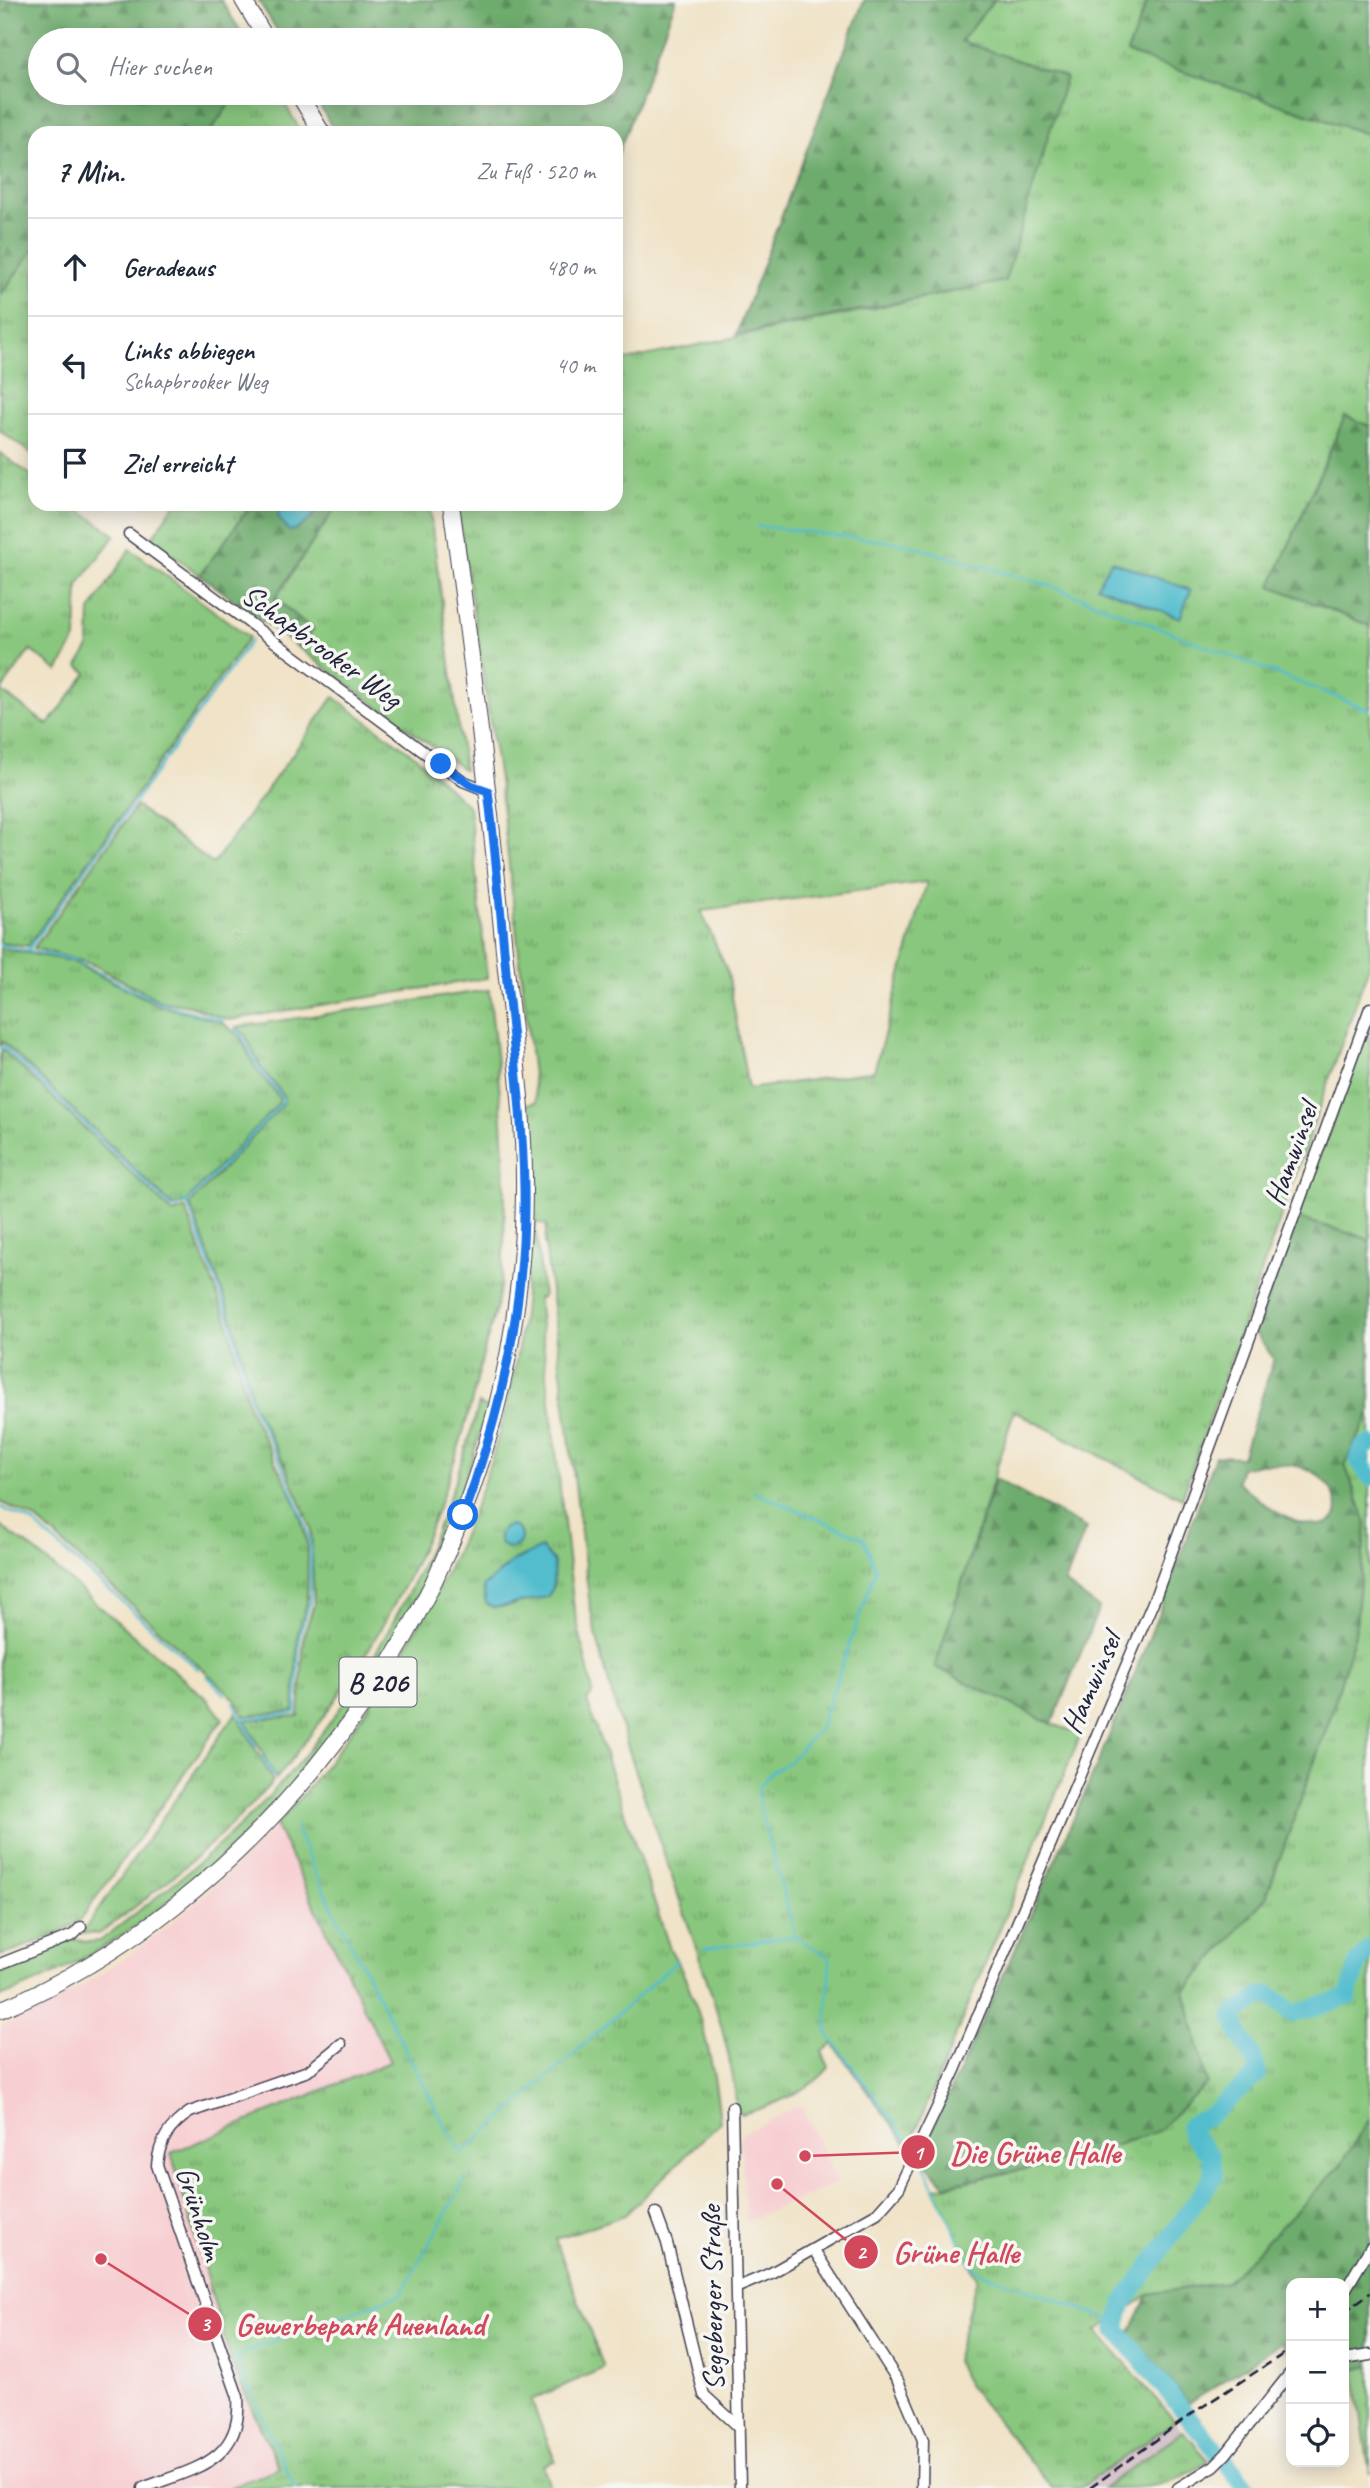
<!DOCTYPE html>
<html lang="de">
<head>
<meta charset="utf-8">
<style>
  :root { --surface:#fff; --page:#f2f2f3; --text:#1f2937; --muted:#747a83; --line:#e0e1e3 }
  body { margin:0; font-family:Caveat,sans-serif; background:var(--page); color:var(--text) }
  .controls { position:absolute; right:21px; bottom:21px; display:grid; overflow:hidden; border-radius:14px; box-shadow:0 4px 18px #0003 }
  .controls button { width:63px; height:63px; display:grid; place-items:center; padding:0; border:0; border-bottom:2px solid var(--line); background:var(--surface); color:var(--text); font:35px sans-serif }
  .stop { position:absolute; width:21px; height:21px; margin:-16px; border:5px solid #1a73e8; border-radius:50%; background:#fff }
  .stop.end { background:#1a73e8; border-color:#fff; box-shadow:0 2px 7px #0008 }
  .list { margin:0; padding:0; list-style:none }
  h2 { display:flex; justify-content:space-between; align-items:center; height:91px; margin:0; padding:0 28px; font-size:30px }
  h2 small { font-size:23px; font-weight:400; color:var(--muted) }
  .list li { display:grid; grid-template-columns:46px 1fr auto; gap:21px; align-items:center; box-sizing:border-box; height:98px; padding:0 28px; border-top:2px solid var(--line) }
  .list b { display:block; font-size:26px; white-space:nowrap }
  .list p { margin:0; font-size:23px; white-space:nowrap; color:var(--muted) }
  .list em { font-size:23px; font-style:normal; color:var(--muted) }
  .icon { flex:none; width:38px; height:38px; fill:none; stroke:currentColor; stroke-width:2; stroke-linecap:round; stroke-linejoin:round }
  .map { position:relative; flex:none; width:1370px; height:2488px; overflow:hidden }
  .search { position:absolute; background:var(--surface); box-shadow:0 4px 18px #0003; left:28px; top:28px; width:595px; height:77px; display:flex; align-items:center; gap:18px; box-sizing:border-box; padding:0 24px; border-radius:38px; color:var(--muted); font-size:26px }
  .panel { position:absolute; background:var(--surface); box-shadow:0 4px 18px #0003; left:28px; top:126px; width:595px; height:385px; border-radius:21px }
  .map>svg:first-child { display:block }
</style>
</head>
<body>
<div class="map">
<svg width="1370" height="2488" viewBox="0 0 1370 2488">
  <defs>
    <pattern id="grass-tufts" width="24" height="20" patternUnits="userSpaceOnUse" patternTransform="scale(1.75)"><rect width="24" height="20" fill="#89c77e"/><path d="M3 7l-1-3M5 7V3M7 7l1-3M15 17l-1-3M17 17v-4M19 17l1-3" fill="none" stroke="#70a168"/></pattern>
    <pattern id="forest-firs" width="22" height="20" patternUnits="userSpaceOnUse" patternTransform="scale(1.75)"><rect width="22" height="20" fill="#6eac6d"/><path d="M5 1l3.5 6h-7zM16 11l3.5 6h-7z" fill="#5a8c5b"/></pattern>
  </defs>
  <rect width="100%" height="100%" fill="#f6f6f2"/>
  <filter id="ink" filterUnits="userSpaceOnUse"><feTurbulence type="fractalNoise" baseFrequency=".0143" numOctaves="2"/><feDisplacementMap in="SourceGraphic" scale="14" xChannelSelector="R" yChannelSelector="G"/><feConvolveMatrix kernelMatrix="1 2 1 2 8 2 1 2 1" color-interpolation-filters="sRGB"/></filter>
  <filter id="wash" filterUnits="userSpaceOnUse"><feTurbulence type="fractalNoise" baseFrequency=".00686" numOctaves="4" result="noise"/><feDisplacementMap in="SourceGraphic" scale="28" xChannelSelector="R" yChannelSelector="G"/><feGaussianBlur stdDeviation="1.57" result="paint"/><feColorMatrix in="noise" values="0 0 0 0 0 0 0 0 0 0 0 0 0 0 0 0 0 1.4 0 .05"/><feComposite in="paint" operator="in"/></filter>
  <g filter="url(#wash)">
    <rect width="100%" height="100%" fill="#f0e3c7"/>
    <g fill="#f7cfd2">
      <polygon points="276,1826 390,2063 171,2153 232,2365 279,2469 229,2488 0,2488 0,2028 44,2008 105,1972 161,1932 218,1883"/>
      <polygon points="801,2105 838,2183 746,2221 740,2135"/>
    </g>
    <polygon fill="#d2bdc6" points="1175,2421 1183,2431 1103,2488 1080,2488"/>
    <g fill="url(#grass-tufts)" stroke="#56745c" stroke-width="2" fill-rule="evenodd">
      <path d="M994,0H1148L1127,53L1370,135V426L1345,416L1271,586L1370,626V963L1182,1498L1014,1411L936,1667L1052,1724L1081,1734L909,2147L833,2044L822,2052L829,2067C814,2089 767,2108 742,2114L737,2111C732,2046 708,1983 687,1921C652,1817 612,1714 590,1606L545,1243L547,1225L535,1222L543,1297L538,1298L574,1609L593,1692L587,1701L670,1949C699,1996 715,2067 720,2122L625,2215L555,2239L604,2368L531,2400L555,2461L543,2465L550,2488H229L279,2468L232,2365L171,2153L390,2062L276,1826C404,1679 504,1502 524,1304C530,1237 528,1171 527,1104L536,1102L500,787L457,504H616V362L1005,281L960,41ZM927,882L874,1071L748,1089L728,973L701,911ZM513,1561L515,1605L493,1608L486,1603L483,1587Z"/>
      <polygon points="237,93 278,93 302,133 209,133"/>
      <polygon points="35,247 35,456 0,431 0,296"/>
      <polygon points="0,453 35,478 35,504 71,504 115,535 78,585 76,639 58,671 30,650 1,691 48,725 87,673 78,666 89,647 90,611 130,549 249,637 28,946 0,943"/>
      <polygon points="175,504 252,504 200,575 151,539"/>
      <polygon points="338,504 429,504 464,770 299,648 313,630 275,599"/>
      <polygon points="334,697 415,756 469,807 487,978 229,1020 190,1006 160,1001 92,964 34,948 136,806 213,864"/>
      <polygon points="0,948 71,961 159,1005 222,1022 241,1038 256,1069 280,1098 279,1103 186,1202 174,1207 3,1042 0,1045"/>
      <path d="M489,990C500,1084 510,1177 502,1271C500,1300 489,1331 482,1359C444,1529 385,1644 276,1779L245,1720L299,1716L304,1635L314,1604L311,1528L285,1465L253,1405L233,1321L190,1204L283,1104L284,1096L260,1066L246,1036L236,1027Z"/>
      <polygon points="1370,1022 1370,1242 1365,1238 1297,1218"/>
      <polygon points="3,1050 173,1213 185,1208 228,1323 249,1408 298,1508 304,1529 308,1548 307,1603 298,1633 294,1711 244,1716 237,1702 227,1691 36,1519 0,1502 0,1055"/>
      <path d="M479,1404L488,1408C466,1480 443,1551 407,1616C318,1778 176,1932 0,1997V1968L73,1939L87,1942L100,1941C154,1899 210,1857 258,1808C367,1695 438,1554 479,1404Z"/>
      <polygon points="1370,1413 1370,2118 1341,2165 1227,2282 1149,2294 1097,2331 1175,2421 1080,2488 1052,2488 968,2385 955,2361 977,2278 934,2188 1075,2159 1157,2131 1206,2083 1185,1991 1266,1897 1330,1718 1355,1634 1366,1524 1345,1465"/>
      <polygon points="0,1526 33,1549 208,1700 223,1719 81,1919 60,1933 0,1956"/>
      <path d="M236,1713L273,1781C222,1839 161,1888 99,1934L82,1933Z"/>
      <polygon points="1370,2366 1370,2474 1354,2370"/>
      <path d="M1183,2431L1209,2461C1167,2488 1153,2488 1103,2488Z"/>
    </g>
    <g fill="url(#forest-firs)" stroke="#486754" stroke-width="2" fill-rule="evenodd">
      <polygon points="0,0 221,0 246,40 40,40 40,93 237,93 209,133 35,133 35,247 0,296"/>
      <polygon points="258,0 676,0 616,159 616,133 335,133 313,93 611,93 611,40 283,40"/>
      <polygon points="864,0 994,0 961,41 1066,77 1005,281 736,335"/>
      <polygon points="1148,0 1370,0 1370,135 1127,53"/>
      <polygon points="1345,416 1370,426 1370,626 1271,586"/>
      <polygon points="252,504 281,504 278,508 317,510 318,504 338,504 275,598 313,630 299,648 200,575"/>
      <path d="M1297,1218L1365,1238L1370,1242V1413L1345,1465L1366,1523L1355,1634L1330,1718L1266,1897L1185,1991L1207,2083L1158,2131L1075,2159L945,2185L920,2157C1025,1926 1136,1697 1215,1456L1242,1457L1274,1359L1255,1333ZM1260,1464C1280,1464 1301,1463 1318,1475C1336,1487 1350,1525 1316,1525C1286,1525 1259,1500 1237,1481L1241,1468Z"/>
      <polygon points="995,1479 1086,1528 1065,1583 1099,1608 1052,1724 935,1667"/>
      <polygon points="1370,2118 1370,2366 1354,2370 1344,2367 1344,2283 1291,2283 1291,2355 1282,2342 1189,2403 1129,2333 1149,2294 1227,2282 1341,2165"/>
    </g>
    <g fill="#52bdcd" stroke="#3a7084" stroke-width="2">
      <path d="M281,504H318C316,517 301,529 289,531L278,517Z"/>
      <polygon points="1111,561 1191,590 1180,618 1097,586"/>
      <circle cx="510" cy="1537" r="11"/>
      <polygon points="541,1548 554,1562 553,1588 547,1597 493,1608 486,1603 483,1587 513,1561"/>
    </g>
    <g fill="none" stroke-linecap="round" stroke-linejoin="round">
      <g stroke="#52bdcd" stroke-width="2.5">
        <polyline points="757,526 902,543 1054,587 1370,710"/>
        <polyline points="0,945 72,959 160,1003 222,1020"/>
        <polyline points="28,950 251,640"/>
        <polyline points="235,1029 243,1037 258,1067 283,1098 282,1103 187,1203 231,1322 252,1406 282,1466 307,1528 311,1549 310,1603 300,1634 296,1713 242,1719"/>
        <polyline points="0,1050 3,1046 173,1209 187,1203"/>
        <polyline points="754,1492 863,1538 876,1569 820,1728 789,1762 771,1772 758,1789 759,1805 795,1936"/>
        <polyline points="0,1507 31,1521 198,1669"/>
        <polyline points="207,1676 225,1694"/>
        <polyline points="234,1703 256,1745"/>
        <polyline points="262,1756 273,1776"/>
        <polyline points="295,1825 317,1877 446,2128 463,2153 677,1961"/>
        <polyline points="705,1949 795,1936 830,1958 826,2032 907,2139"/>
        <polyline points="924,2165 968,2261 981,2273 1118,2322"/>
        <polyline points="295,2488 235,2359 245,2352 401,2294 466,2178"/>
      </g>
      <g stroke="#52bdcd" stroke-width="18">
        <polyline points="1370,1444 1363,1447 1358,1459 1370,1477"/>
        <path d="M1247,2488L1116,2329L1124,2302L1214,2176L1211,2156L1191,2133L1189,2126L1209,2116L1258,2074C1255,2052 1234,2035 1234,2014L1263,1995H1271L1293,2014L1348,1997L1359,1961L1370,1948"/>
      </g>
    </g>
  </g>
  <g filter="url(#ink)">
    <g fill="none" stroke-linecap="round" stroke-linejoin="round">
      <g stroke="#413f50" stroke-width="13">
        <g id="street">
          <polyline points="129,534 463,781 488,791"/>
          <polyline points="0,1964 73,1935 81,1927"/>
          <polyline points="732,2107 740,2488"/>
          <polyline points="656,2213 667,2243 704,2395 739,2427"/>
          <polyline points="814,2250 898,2381 923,2440 922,2488"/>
          <polyline points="738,2287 771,2273 877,2213 899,2188 955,2070 1156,1595 1370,1008"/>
          <polyline points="1344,2292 1370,2248"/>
          <polyline points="1344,2359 1370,2355"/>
          <path d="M143,2488C192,2469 243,2462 238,2397L157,2165C159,2141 170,2125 190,2112L308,2071L341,2044"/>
          <polyline points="1178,2488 1214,2466 1226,2454 1291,2372"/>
        </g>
      </g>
      <g stroke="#413f50" stroke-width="18">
        <g id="primary">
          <polyline points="243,0 267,40"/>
          <polyline points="298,93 322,133"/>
          <path d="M0,2010C125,1957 233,1869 318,1764C449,1604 523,1398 524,1191C525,1110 512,1030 504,950C490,801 471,652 451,504"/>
        </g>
      </g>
      <use href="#street" stroke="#fff" stroke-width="10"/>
      <use href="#primary" stroke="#fff" stroke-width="16"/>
      <g stroke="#22223b" stroke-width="2.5" stroke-dasharray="10 5" stroke-linecap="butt">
        <polyline points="1344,2312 1370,2293"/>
        <polyline points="1090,2488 1199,2409 1291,2349"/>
      </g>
    </g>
  </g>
  <g fill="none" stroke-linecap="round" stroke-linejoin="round" filter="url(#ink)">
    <path stroke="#1a73e8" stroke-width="9" d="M441,764L471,785L488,791C496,854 501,918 507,982C514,1050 523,1119 524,1188C526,1299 502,1411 463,1515"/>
  </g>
  <g text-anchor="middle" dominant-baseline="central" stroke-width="7" stroke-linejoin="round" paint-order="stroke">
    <rect fill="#f6f6f2" stroke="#626272" stroke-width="2" x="339.5" y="1657.5" width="77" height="49" rx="5"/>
    <g font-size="28" font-weight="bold" fill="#22223b">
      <text x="378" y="1682">B 206</text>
    </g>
    <g font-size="30" fill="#22223b" stroke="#f6f6f2">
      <text transform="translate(322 646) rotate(36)">Schapbrooker Weg</text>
      <text transform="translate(1291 1154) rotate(-70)">Hamwinsel</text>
      <text transform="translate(1091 1683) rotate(-66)">Hamwinsel</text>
      <text transform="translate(200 2213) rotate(72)">Grünholm</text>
      <text transform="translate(712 2298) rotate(-91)">Segeberger Straße</text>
    </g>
  </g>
  <path fill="none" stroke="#d1495b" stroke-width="2.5" d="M805 2156L918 2152M777 2184L861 2252M101 2259L205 2324"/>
  <g fill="#d1495b" stroke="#f6f6f2" stroke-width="2.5">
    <circle cx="805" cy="2156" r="7"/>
    <circle cx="777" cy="2184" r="7"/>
    <circle cx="101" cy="2259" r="7"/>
    <circle cx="918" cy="2152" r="18"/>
    <circle cx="861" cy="2252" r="18"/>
    <circle cx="205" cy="2324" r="18"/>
  </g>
  <g font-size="21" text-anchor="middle" font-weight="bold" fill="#fff">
    <text x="918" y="2160">1</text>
    <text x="861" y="2259">2</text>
    <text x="205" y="2331">3</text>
  </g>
  <g font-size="32" text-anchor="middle" font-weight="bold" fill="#d1495b" stroke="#f6f6f2" stroke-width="7" stroke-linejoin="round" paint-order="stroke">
    <text x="1035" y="2163">Die Grüne Halle</text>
    <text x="956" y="2263">Grüne Halle</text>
    <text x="360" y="2335">Gewerbepark Auenland</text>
  </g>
</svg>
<div class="controls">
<button>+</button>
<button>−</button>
<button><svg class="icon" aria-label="locate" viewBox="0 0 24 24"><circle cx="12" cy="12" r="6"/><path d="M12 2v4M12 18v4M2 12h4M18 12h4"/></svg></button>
</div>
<div class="stop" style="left:463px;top:1515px"></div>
<div class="stop end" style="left:441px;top:764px"></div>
<div class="search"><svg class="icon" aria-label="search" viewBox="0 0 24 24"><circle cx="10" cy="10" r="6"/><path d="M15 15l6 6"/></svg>Hier suchen</div>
<section class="panel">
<h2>7 Min.<small>Zu Fuß · 520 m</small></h2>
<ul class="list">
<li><svg class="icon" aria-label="ahead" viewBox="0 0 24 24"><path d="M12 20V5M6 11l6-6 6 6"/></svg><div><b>Geradeaus</b></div><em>480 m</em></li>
<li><svg class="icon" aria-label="left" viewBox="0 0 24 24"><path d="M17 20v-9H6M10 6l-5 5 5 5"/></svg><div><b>Links abbiegen</b><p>Schapbrooker Weg</p></div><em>40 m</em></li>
<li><svg class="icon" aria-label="arrive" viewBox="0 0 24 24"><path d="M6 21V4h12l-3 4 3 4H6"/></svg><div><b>Ziel erreicht</b></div></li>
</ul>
</section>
</div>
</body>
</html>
